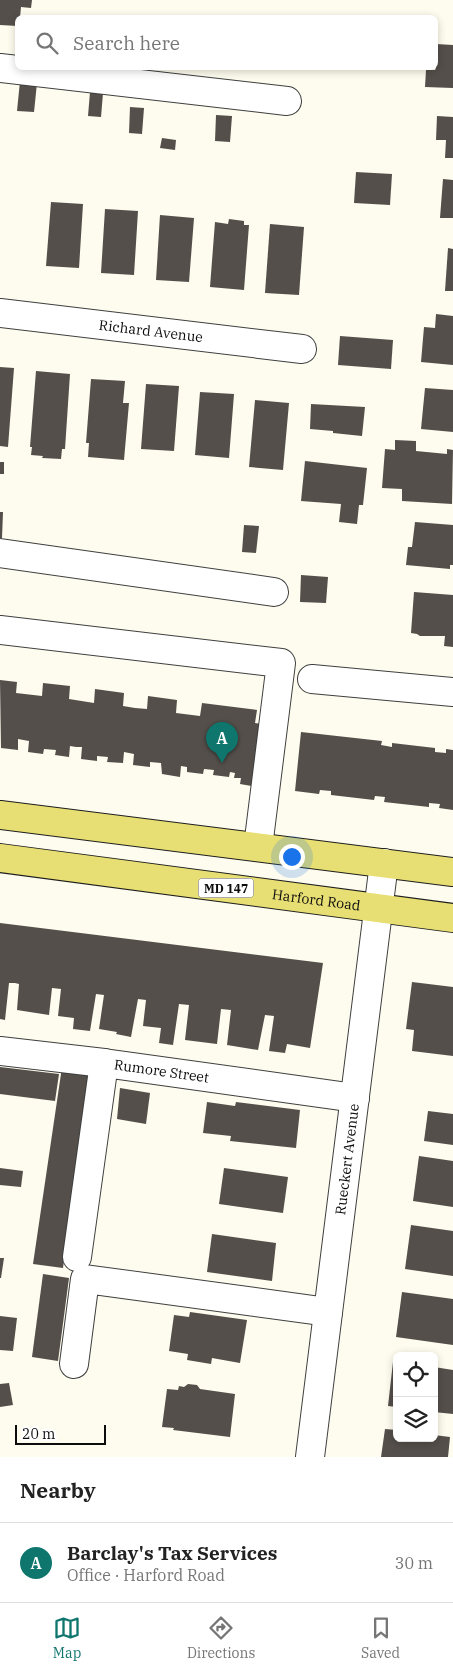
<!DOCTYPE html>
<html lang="en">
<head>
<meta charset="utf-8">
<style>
  :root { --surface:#fff; --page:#f6f6f6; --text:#222; --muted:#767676; --line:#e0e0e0; --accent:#0f766e }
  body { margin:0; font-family:"IBM Plex Serif",serif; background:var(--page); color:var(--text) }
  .controls { position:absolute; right:15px; bottom:15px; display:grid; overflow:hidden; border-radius:8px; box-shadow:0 2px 8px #0003 }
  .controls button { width:45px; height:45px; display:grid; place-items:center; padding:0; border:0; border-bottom:1px solid var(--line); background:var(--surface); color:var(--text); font:25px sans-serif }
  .scale { position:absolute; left:15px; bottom:12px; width:91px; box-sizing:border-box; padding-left:5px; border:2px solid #0c0c0c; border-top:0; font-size:14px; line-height:18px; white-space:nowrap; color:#0c0c0c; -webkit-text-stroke:4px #fff; paint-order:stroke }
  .you { position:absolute; left:291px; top:856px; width:18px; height:18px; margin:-12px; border:4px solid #fff; border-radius:50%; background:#1a73e8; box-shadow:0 0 0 8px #1a73e833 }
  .badge { display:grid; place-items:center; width:32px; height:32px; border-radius:50%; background:var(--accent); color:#fff; font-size:16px; font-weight:700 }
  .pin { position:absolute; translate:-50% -41px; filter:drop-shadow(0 1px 2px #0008) }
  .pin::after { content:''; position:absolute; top:26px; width:18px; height:15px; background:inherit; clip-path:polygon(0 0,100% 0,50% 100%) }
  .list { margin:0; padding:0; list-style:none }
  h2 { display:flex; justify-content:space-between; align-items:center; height:65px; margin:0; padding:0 20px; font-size:21px }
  h2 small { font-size:16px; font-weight:400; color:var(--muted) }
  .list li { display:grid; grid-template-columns:32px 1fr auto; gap:15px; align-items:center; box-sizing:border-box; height:80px; padding:0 20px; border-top:1px solid var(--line) }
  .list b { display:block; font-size:19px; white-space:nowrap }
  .list p { margin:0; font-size:16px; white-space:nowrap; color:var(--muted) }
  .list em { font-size:16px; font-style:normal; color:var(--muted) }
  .icon { flex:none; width:28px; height:28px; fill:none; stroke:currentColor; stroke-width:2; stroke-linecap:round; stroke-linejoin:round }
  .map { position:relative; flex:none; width:453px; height:1457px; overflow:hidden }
  .search { position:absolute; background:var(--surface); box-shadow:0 2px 8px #0003; left:15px; right:15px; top:15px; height:55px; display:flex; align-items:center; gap:12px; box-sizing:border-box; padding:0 18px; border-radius:8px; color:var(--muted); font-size:19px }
  .sheet { height:145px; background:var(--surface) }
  nav { display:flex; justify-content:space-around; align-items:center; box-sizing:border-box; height:70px; border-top:1px solid var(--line); background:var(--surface); font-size:14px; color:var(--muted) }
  nav a { display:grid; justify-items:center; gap:2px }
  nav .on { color:var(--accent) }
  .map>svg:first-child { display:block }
</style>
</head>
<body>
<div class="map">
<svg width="453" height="1457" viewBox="0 0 453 1457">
  <rect width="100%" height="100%" fill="#fdfcee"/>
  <g fill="#544f4a">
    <polygon points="0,0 32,0 31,8 21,7 20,18 18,18 18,26 0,25"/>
    <polygon points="436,44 453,45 453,88 425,87 426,70 435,70 436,68"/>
    <polygon points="20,81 37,83 34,112 17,111"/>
    <polygon points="90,92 103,93 101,117 88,116"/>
    <polygon points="130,107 144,108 142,134 129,133"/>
    <polygon points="216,115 232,116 230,142 215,141"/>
    <polygon points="437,116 453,117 453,158 445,158 446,140 436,140"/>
    <polygon points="162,138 176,140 175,150 160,148"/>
    <polygon points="356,172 392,174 390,205 354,203"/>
    <polygon points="443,179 453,180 453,218 440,218"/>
    <polygon points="51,202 83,204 79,268 46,266"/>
    <polygon points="105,209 138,211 134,275 101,273"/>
    <polygon points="160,215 194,218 189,282 156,280"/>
    <polygon points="229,219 244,221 244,225 249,225 244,290 210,287 215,222 228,224"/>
    <polygon points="270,224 304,227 299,295 265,293"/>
    <polygon points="448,248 453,249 453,291 445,291"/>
    <polygon points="436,314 453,316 453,365 421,362 424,327 435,328"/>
    <polygon points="340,336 393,340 391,369 338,365"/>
    <polygon points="0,367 14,368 8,447 0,446"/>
    <polygon points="36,371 70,374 65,449 62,449 61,459 42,458 43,456 31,455 32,447 30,447"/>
    <polygon points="91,379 125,381 123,403 129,403 124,460 88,457 89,443 86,443"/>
    <polygon points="146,384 179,386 174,451 141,449"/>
    <polygon points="425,388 453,390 453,432 421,429"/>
    <polygon points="200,392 234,394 229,458 195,455"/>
    <polygon points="255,400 289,403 283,470 249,467"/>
    <polygon points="311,404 365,407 362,436 333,433 333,431 310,429"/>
    <polygon points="395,440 416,441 416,451 447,454 447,449 453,450 452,504 402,501 402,489 382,488 385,449 395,450"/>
    <polygon points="305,461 367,468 363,505 359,505 357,524 339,522 341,504 301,501"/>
    <rect x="0" y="462" width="4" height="12"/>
    <polygon points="0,512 3,512 2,538 0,538"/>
    <polygon points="415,522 453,525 453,565 450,565 450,569 406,565 408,547 412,547"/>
    <polygon points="244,525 259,526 256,553 242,552"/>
    <polygon points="301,575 328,577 326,603 300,602"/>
    <polygon points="414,592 453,595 453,647 444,646 445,636 420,636 417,634 411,633"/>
    <polygon points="0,680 17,682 16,693 42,696 43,683 70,686 69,699 94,703 95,689 124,693 123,706 135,708 147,709 148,696 177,700 176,713 200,716 202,703 257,710 255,723 268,725 258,787 240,784 241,778 234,778 235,773 230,772 229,777 213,775 214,770 204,769 203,774 187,772 187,767 181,766 180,777 162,774 161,763 150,762 150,767 133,765 134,754 124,752 123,763 107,762 108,757 97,756 97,761 81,759 82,747 76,747 70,746 69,757 55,755 56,750 44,749 43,754 28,752 29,741 18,739 18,750 1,748"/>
    <polygon points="301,732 382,741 381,745 392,747 392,743 435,748 435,752 446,753 446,749 453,750 453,810 439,808 440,804 429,803 429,807 384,802 385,797 375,796 374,800 331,795 331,791 320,790 319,794 295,791"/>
    <polygon points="0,923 323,963 310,1048 287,1044 285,1053 269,1051 274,1016 265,1015 258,1050 227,1045 231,1010 221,1009 217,1044 185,1040 189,1005 179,1004 173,1045 159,1043 161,1028 143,1026 146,1000 138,999 131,1037 116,1034 117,1032 99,1029 104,995 96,994 90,1031 73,1029 74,1018 58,1016 61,989 52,988 49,1015 17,1010 19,984 15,983 9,983 5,1020 0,1019"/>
    <polygon points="412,982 453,987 453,1056 412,1051 414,1030 406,1029"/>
    <polygon points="0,1067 59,1074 55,1101 0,1094"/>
    <polygon points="62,1067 90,1070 63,1268 33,1264"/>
    <polygon points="120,1088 150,1093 146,1124 117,1119"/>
    <polygon points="207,1102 235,1106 236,1102 300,1110 296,1148 230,1141 231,1136 203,1133"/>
    <polygon points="428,1111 453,1114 453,1145 424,1141"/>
    <polygon points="419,1156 453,1161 453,1207 413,1201"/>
    <polygon points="0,1168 23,1171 21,1187 0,1185"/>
    <polygon points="224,1168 288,1177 283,1213 219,1204"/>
    <polygon points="411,1225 453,1231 453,1276 405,1269"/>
    <polygon points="212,1234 276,1243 272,1281 207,1272"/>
    <polygon points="0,1258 4,1258 1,1278 0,1278"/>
    <polygon points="43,1274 69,1278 58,1361 32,1357"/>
    <polygon points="402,1292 453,1299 453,1345 396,1337"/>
    <polygon points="190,1312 247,1320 240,1363 212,1358 211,1364 187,1360 188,1354 169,1351 174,1315 189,1317"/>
    <polygon points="0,1316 17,1318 13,1351 0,1350"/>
    <polygon points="393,1362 397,1363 397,1407 388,1406"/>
    <polygon points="434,1367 453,1370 453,1414 434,1412"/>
    <polygon points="9,1383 13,1405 0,1407 0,1384"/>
    <polygon points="188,1384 197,1385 200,1389 235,1394 230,1437 173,1430 174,1428 162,1427 167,1389 178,1390 179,1386 184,1387"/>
    <polygon points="385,1429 397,1430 397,1438 434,1438 434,1435 450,1437 448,1457 381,1457"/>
  </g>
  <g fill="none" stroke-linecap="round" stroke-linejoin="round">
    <g stroke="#3f3f3f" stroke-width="30">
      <g id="minor">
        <polyline points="0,68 287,101"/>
        <path id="s1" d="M0,313L302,349"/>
        <polyline points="0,553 274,592"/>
        <polyline points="0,630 281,663 258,847"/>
        <polyline points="312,679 453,692"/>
        <polyline points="0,1051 104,1063"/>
        <path id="s2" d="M77,1257L104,1063L355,1098"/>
        <polyline points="74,1364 85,1279 328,1312"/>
        <path id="s3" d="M310,1457L384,863"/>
      </g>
    </g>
    <g stroke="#1d1d1d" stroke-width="30">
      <g id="major">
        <polyline points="0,815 453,872"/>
        <path id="s4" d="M0,858L453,918"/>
      </g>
    </g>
    <use href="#minor" stroke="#fff" stroke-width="28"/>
    <use href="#major" stroke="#e7de74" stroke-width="28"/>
  </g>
  <g text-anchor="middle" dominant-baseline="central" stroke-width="5" stroke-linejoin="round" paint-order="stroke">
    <rect fill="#fff" stroke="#555" stroke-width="1" x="198.5" y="878.5" width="55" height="19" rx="4"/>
    <g font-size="12" font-weight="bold" fill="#0c0c0c">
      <text x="226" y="888">MD 147</text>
    </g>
    <g font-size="14" fill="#0c0c0c" stroke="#fff">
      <text stroke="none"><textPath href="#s1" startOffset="152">Richard Avenue</textPath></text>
      <text stroke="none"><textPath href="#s4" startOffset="319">Harford Road</textPath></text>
      <text stroke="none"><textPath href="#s2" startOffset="254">Rumore Street</textPath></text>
      <text stroke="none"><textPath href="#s3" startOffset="300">Rueckert Avenue</textPath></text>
    </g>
  </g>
</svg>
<div class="controls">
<button><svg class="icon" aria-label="locate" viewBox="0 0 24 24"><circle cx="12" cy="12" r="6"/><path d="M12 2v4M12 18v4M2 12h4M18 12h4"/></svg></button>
<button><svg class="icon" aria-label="layers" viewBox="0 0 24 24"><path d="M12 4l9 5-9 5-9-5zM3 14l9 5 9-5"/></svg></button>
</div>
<div class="scale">20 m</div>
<div class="you"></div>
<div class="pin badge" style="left:222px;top:763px">A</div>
<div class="search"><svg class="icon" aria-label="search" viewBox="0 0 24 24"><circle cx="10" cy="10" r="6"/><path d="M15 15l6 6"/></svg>Search here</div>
</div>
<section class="sheet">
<h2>Nearby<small></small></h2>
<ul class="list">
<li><span class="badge">A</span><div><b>Barclay's Tax Services</b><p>Office · Harford Road</p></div><em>30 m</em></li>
</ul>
</section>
<nav>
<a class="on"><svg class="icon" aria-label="map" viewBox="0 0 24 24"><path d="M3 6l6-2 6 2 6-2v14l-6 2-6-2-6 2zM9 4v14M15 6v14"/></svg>Map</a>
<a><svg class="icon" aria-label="directions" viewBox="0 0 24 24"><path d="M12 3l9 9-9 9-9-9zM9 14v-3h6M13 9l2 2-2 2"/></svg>Directions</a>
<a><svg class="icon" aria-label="saved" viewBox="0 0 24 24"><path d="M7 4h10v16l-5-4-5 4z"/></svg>Saved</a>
</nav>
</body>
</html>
